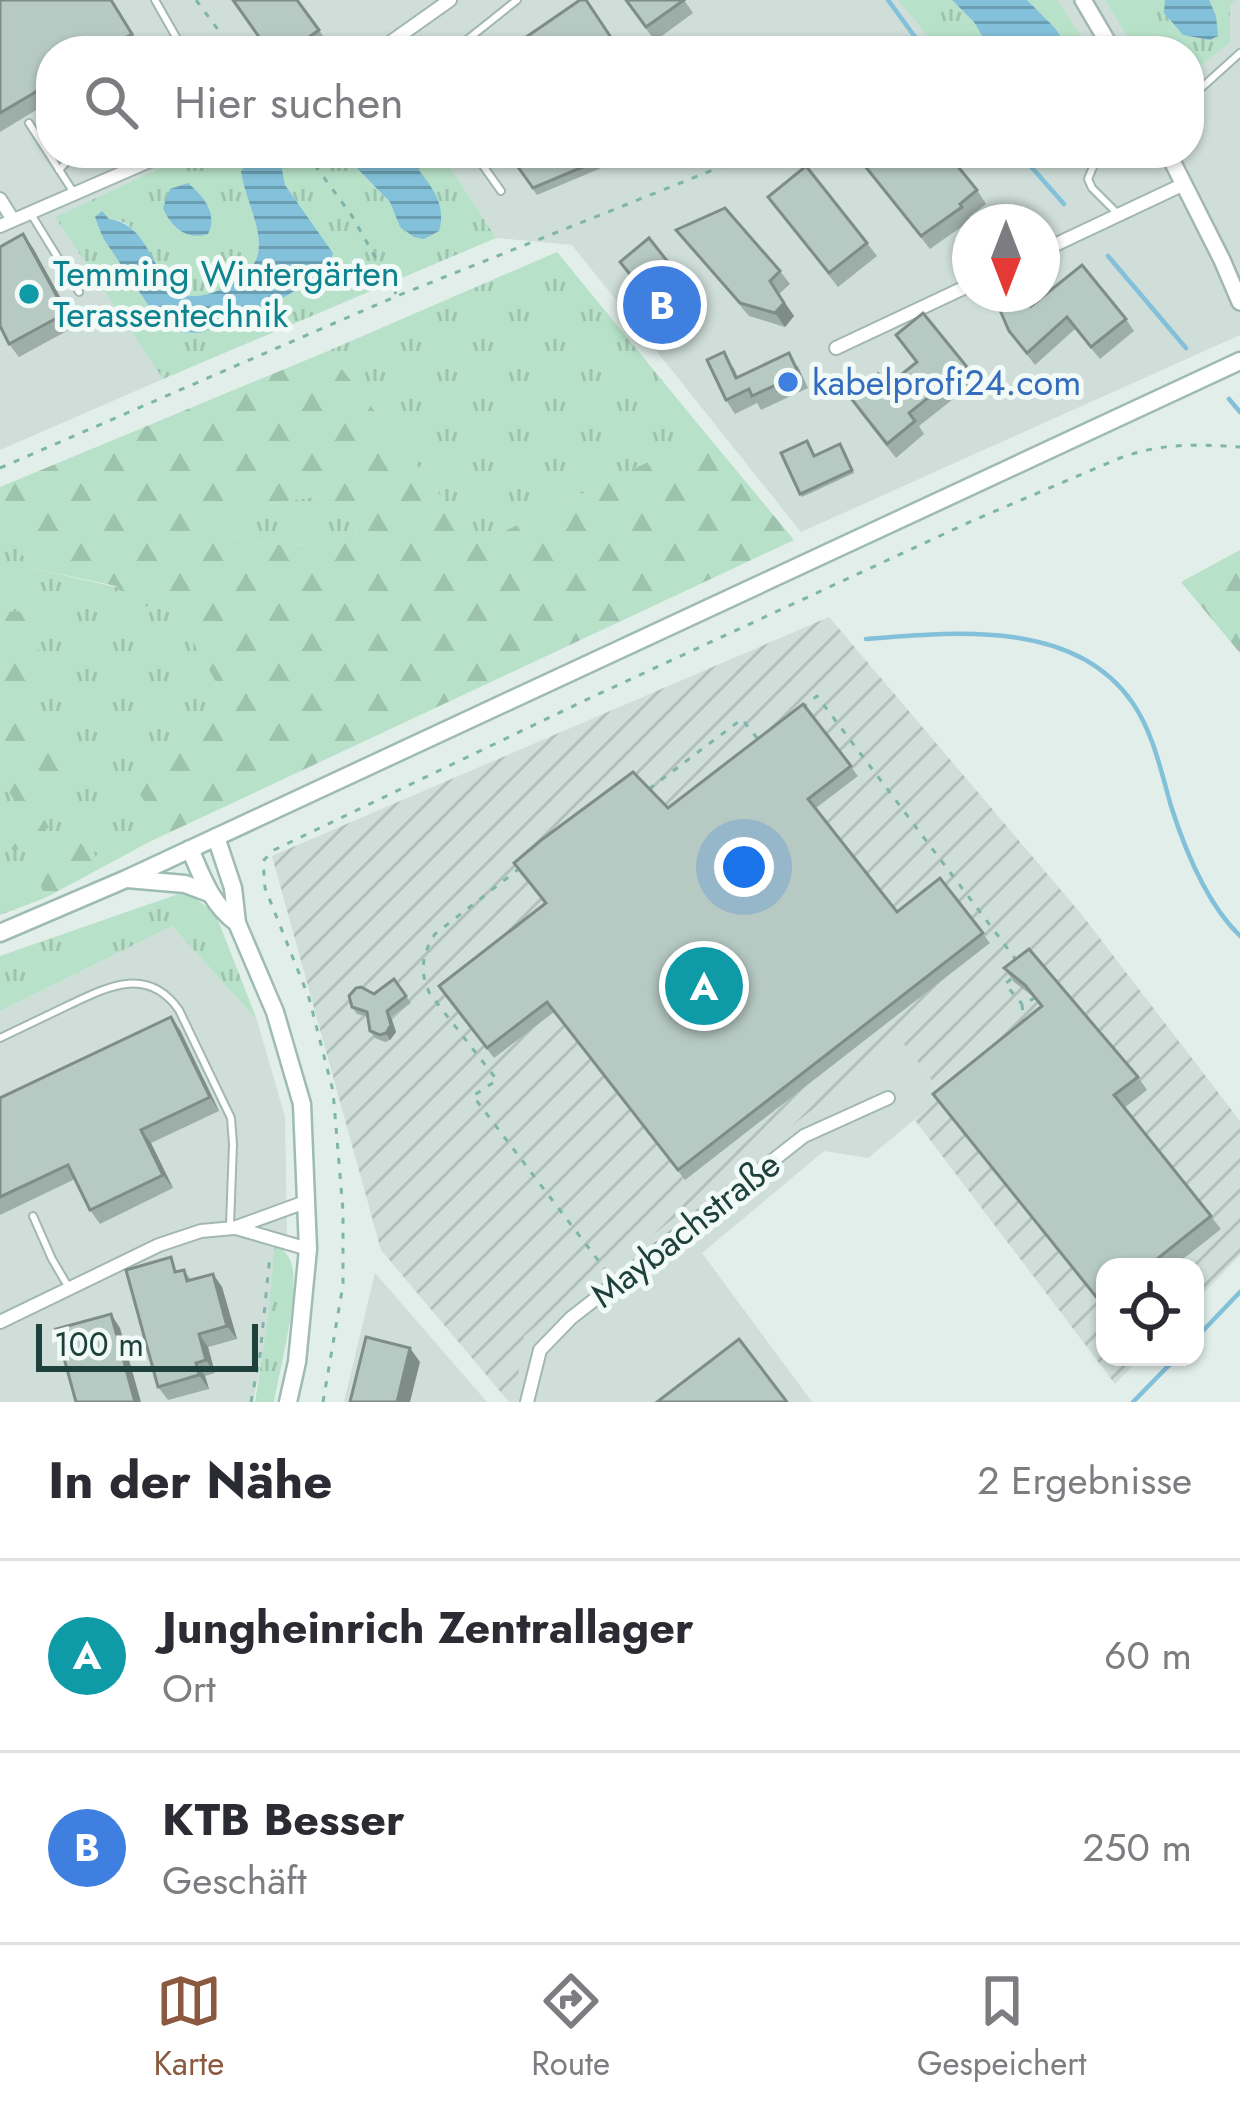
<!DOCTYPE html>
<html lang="de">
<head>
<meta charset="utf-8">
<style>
  :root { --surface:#fff; --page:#f2f2f3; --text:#2b2b33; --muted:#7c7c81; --line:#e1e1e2; --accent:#8a593f }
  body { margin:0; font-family:Jost,sans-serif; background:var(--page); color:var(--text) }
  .controls { position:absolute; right:36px; bottom:36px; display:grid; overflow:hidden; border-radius:24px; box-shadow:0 3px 9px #0004 }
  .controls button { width:108px; height:108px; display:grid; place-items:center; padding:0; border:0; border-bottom:3px solid var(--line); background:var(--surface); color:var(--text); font:60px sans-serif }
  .compass { position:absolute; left:952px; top:204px; width:108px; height:108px; border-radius:50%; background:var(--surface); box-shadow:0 3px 9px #0004; rotate:180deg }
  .scale { position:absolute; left:36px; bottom:30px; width:222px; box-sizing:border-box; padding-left:12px; border:6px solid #1f413c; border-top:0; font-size:33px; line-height:42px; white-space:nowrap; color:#1f413c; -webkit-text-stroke:9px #f2faf7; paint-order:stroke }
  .you { position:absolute; left:744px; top:867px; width:42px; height:42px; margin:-30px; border:9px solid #fff; border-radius:50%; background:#1a73e8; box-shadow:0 0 0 18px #1a73e833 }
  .badge { display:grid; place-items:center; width:78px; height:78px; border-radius:50%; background:var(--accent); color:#fff; font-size:39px; font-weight:700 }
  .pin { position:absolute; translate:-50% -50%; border:6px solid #fff; box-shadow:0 3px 12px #0006 }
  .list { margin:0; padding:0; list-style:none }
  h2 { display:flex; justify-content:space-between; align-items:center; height:156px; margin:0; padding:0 48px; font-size:51px }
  h2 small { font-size:39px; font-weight:400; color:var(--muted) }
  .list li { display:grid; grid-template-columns:78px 1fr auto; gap:36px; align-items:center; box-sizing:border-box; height:192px; padding:0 48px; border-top:3px solid var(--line) }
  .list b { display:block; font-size:45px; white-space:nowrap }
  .list p { margin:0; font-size:39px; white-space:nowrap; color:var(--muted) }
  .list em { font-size:39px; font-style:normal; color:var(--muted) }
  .icon { flex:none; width:66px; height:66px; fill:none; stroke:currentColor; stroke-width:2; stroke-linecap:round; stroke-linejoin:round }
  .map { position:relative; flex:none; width:1240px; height:1402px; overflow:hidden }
  .search { position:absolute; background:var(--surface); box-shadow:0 3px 9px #0004; left:36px; right:36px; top:36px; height:132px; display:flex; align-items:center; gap:30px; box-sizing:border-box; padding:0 42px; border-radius:48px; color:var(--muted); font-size:45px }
  .sheet { height:540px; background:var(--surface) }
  nav { display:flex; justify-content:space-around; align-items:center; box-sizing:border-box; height:168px; border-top:3px solid var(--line); background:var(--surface); font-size:33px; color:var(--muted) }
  nav a { display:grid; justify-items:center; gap:6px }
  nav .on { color:var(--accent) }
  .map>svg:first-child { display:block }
</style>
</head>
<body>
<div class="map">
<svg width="1240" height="1402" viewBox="0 0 1240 1402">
  <defs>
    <pattern id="industrial-furrows" width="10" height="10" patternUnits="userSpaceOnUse" patternTransform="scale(3)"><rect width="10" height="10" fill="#cfded9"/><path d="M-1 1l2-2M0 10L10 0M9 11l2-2" fill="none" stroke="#b1c0bb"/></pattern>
    <pattern id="grass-tufts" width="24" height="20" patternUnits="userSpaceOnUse" patternTransform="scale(3)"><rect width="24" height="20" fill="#b7e1c8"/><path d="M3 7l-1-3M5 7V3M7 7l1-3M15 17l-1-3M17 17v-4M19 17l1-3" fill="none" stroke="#9dc2ad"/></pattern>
    <pattern id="forest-firs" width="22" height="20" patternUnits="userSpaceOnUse" patternTransform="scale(3)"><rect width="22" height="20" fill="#b7e1c8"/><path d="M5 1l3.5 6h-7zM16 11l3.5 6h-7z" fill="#9dc2ad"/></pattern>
    <pattern id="water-rules" width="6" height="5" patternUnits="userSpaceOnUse" patternTransform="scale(3)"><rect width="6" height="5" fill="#83c0d9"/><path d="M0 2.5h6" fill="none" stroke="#6b9eb1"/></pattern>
  </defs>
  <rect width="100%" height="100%" fill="#e1eeea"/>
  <g fill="#cfded9" fill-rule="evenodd">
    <path d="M0,0H1240V335L801,532L572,245L496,238L441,153H1189V51H51V153H192L55,217L163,379L0,450ZM970,222H1042V294H970Z"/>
    <polygon points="172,926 257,1020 285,1117 287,1236 253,1402 0,1402 0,1011"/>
    <polygon points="901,1039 943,1096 868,1158 824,1151 702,1253 812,1402 514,1402 523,1336"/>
    <polygon points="375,1273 487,1402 344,1402"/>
  </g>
  <polygon fill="url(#industrial-furrows)" points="829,617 1082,915 1240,1121 1240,1255 1195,1302 1195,1267 1105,1267 1105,1357 1141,1357 1115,1384 915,1120 943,1095 901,1040 524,1336 514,1402 509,1402 381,1250 272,856"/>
  <g fill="url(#grass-tufts)">
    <polygon points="898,0 952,0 974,22 991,51 941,51"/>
    <polygon points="1027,0 1057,0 1091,51 1071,51 1055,28"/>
    <path d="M1105,0H1165C1165,29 1187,41 1215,39L1216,16L1209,0H1236L1230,4V42L1189,75V51H1136Z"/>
    <path d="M192,153H259L242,172C248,216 284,259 227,287C216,292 204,298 192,298C151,297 146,199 99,224L103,238L161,324L333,253L285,185L280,158L274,153H342L390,202L400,227L417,169L406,153H441L496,238L163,379L55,217Z"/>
    <polygon points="557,252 706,434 478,544 328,351"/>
    <path d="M319,496L358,517L356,537C310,545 260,553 218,529L219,517L267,504Z"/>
    <polygon points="0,520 31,568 169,599 230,706 151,756 149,842 101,868 79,823 38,878 45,898 0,915"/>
    <polygon points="187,891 216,915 257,1020 172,926 0,1011 0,956"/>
    <path d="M275,1244C283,1250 290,1255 292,1266C299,1295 280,1370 274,1402H255L268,1319Z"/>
  </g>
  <g fill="url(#forest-firs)" fill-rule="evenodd">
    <path d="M328,351L478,544L706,434L794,540L149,842V808L133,784L151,756L229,705L169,599L138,609L116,586L31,568L0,520V487ZM319,496L358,517L356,536C311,545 259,553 218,529L220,517L267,504Z"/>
    <polygon points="1240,550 1240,653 1181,582"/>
    <polygon points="29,611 27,642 39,650 40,679 30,725 70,741 59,783 37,769 20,781 49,827 15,851 0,844 0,817 15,829 30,819 0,781 0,612"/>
    <polygon points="79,823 101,868 45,898 38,878 39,849 59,831"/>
  </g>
  <g fill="url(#water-rules)">
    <polygon points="952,0 1027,0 1055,28 1071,51 991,51 974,22"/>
    <polygon points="1165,0 1209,0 1216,16 1218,36 1210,40 1183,35 1164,13"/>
    <path d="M259,153H274L280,158L285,185L333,253L328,271L271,305L200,333L181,332L161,324L103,238L95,217L102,211L109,219C168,227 146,328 228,286C284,258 248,216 241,171Z"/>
    <path d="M342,153H406C423,178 449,199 439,231L424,239L414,237L400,227L390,202Z"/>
    <path d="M188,183C204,197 218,214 208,234C187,241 171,227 163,208L170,189Z"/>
  </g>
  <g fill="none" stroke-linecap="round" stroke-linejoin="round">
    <g stroke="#83c0d9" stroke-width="4.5">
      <polyline points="888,0 915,37"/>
      <polyline points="1019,153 1064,204"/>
      <polyline points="1108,256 1186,348"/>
      <polyline points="1229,399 1240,412"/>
      <path d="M866,639C954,632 1074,619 1132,702C1153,732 1161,771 1171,806C1185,850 1206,903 1240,936"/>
      <polyline points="1195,1339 1240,1292"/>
      <polyline points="1133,1402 1177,1357"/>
    </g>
    <g stroke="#a3b7b2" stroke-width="10">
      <g id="service">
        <polyline points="155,0 184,51"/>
        <polyline points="394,41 402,51"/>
        <polyline points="169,51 181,44"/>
        <polyline points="453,51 517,0"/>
        <polyline points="1189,99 1240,53"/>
        <polyline points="29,123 74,193"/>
        <polyline points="474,153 501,191"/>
        <polyline points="1099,153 1088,179 1092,188 1118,214"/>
        <polyline points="59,170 75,153"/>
        <polyline points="31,214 79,292"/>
        <path d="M0,1038C23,1027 46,1016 69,1005C109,986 148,966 179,1010L231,1118L233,1144L230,1225"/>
        <polyline points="33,1216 52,1259 69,1288"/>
      </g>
    </g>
    <g stroke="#a3b7b2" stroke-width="16">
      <g id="minor">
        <polyline points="378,51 450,0"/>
        <polyline points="0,199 13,220"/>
        <polyline points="0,226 168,153"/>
        <polyline points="1042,251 1184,184"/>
        <polyline points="836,348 970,285"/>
        <polyline points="236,1228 308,1249"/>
        <polyline points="0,1322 159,1245 201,1231 234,1228 308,1201"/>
        <polyline points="527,1402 540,1350 571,1318 804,1136 888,1098"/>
      </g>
    </g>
    <g stroke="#a3b7b2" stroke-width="20">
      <g id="tertiary">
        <polyline points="1083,0 1113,51"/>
        <polyline points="1168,153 1222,260 1240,302"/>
      </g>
    </g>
    <g stroke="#9ebbb4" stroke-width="21">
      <g id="secondary">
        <polyline points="216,837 233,888 237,923 275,1012 302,1104 308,1249 297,1362 288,1402"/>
        <path d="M190,849C202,877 211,904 237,923"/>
        <polyline points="127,879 185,884 209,893"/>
        <polyline points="0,933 126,879 1240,361"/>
      </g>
    </g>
    <g stroke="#7eb5ab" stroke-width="3" stroke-dasharray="6 9" stroke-linecap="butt">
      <polyline points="196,0 234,51"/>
      <polyline points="913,51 932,43 949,43 957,51"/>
      <polyline points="306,153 352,216 396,294"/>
      <polyline points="0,468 397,296 718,168 748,153"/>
      <polyline points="802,708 817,696 1017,961"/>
      <polyline points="649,789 742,719 757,738"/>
      <path d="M520,868L435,934C422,954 419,972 430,994L497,1080L473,1096L607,1272"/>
      <polyline points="1011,979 1005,984 1022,1004"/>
      <polyline points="1024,1025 1022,1004 1035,998"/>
      <polyline points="251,1402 260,1355 270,1255"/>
      <path d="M323,1402L343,1285V1211L333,1091L309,998L265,888L263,861L274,850L590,698L972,521L1120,458C1161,443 1197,444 1240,447"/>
    </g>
    <use href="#service" stroke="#fff" stroke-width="6"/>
    <use href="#minor" stroke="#fff" stroke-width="12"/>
    <use href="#tertiary" stroke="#fff" stroke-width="15"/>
    <use href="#secondary" stroke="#fff" stroke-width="16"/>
  </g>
  <g fill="#9dada8">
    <polygon points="0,0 112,0 141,47 134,51 51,51 51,101 0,132"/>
    <polygon points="625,0 684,0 693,13 655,41"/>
    <polygon points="319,30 325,39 309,51 269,51"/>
    <polygon points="508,153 637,153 537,195"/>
    <polygon points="857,156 977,190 986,204 969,217 971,220 930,249"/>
    <polygon points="768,197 867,243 877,256 838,287"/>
    <polygon points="676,230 780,271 790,284 779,294 794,316 785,327 749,316"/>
    <polygon points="33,248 76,326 19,357 9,344"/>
    <polygon points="620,262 694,295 703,308 674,332"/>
    <polygon points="1016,294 1028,294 1034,304 1126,319 1134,331 1100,359 1075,329 1035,365 1009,331"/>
    <polygon points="896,335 967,367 976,381 919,426 924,434 896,458 859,411 916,362"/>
    <polygon points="733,366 738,377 798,366 808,388 761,410 757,403 735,414 726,400"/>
    <polygon points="843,448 854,473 802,497 800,494 814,456"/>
    <polygon points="803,704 858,776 816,808 897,912 940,878 990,943 685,1180 554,1012 494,1058 439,986"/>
    <polygon points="1004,968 1138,1077 1147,1090 1124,1108 1221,1229 1173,1267 1105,1267 1105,1310 933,1094 1042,1007 1035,998 1014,982"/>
    <polygon points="394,979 411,1003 391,1017 396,1032 390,1040 385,1042 375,1038 370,1031 368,1017 357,1014 352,1007"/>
    <polygon points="180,1030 219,1111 151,1143 173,1188 100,1224 90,1210 75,1179 0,1215 0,1098"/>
    <polygon points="184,1270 191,1280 213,1274 222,1287 237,1339 208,1347 215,1373 205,1376 209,1389 168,1400 158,1387 180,1271"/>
  </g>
  <g fill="#7f8d88">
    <polygon points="23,234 33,248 76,326 66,313"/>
    <polygon points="770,281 794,316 785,327 775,313"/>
    <polygon points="387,1011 391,1017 396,1032 390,1040 386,1033"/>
    <polygon points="171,1017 180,1030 219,1111 210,1097"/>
    <polygon points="141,1130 151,1143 173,1188 163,1175"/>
    <polygon points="213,1274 222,1287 237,1339 227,1326"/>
    <polygon points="111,1314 120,1328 141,1402 135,1402"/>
    <polygon points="199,1334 208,1347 215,1373 206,1360"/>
    <polygon points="410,1348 420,1362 410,1402 397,1402"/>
    <polygon points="196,1363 205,1376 209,1389 199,1375"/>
  </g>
  <g fill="#b6c9c3" stroke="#7f8d88" stroke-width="3">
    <polygon points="0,0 111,0 132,34 103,51 51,51 51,83 0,113"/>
    <polygon points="233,0 297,0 319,30 289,51 269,51"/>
    <polygon points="580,0 586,0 620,51 506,51"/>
    <polygon points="626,0 684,0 646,27"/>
    <polygon points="508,153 616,153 533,188"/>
    <polygon points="860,153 947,153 977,190 960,204 962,207 921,236 857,156"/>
    <polygon points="806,166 867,243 829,273 768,197"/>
    <polygon points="725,208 780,271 770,281 784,303 775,313 740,303 676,230"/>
    <polygon points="23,234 66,313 9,344 0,326 0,247"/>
    <polygon points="649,238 694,295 665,318 620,262"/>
    <polygon points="1082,265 1126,319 1091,347 1067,317 1027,353 1009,331 993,294 1012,294 1013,296 1026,294 1031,306"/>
    <polygon points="923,313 967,367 909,413 915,421 887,444 850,397 878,374 887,386 917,362 896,335"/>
    <polygon points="724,352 736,378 789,353 799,374 752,396 749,389 726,400 707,360"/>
    <polygon points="807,441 814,456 840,444 852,470 800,494 781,453"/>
    <polygon points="803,704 851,766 808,799 897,912 940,878 983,933 678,1170 547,1002 487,1048 439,986 546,903 514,863 540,841 633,772 668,808"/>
    <polygon points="1029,949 1138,1077 1114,1095 1211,1216 1147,1267 1105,1267 1105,1301 1102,1304 933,1094 1042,1006 1025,985 1004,968"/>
    <polygon points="394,979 406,996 387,1011 391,1025 386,1033 380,1035 370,1031 367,1012 352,1007 349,996 356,988 361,987 374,994"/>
    <polygon points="171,1017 210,1097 141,1130 163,1175 90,1210 68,1165 0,1197 0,1098"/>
    <polygon points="171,1257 175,1272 184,1270 187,1281 213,1274 227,1326 199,1334 206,1360 196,1363 199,1375 158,1387 126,1270"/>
    <polygon points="111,1314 135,1402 76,1402 56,1329"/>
    <polygon points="366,1337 410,1348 397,1402 350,1402"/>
    <polygon points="739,1339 787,1402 657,1402"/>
  </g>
  <circle fill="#0f9aa8" stroke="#f2faf7" stroke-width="4.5" cx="29" cy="294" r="12"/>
  <circle fill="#3f7fe0" stroke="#f2faf7" stroke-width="4.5" cx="788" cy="382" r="12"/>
  <g text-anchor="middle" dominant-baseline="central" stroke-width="10" stroke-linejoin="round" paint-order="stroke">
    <g font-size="36" fill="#0d838f" stroke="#f2faf7" text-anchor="start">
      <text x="53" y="273">Temming Wintergärten<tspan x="53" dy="41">Terassentechnik</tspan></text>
    </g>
    <g font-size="36" fill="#366cbe" stroke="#f2faf7" text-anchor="start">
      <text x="812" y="382">kabelprofi24.com</text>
    </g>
    <g font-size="36" fill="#1f413c" stroke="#f2faf7">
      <text transform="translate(685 1229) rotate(-38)">Maybachstraße</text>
    </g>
  </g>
</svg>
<div class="controls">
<button><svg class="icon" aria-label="locate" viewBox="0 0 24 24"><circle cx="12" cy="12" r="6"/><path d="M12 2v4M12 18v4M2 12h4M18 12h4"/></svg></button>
</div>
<svg class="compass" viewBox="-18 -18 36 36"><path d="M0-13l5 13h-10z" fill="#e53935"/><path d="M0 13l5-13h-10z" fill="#7c7c81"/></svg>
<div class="scale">100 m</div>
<div class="you"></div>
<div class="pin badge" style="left:704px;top:986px;background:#0f9aa8">A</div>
<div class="pin badge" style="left:662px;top:305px;background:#3f7fe0">B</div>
<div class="search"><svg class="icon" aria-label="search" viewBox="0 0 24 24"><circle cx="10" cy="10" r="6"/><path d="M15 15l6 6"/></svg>Hier suchen</div>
</div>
<section class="sheet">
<h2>In der Nähe<small>2 Ergebnisse</small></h2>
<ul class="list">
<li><span class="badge" style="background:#0f9aa8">A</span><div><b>Jungheinrich Zentrallager</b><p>Ort</p></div><em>60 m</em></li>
<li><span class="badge" style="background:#3f7fe0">B</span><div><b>KTB Besser</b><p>Geschäft</p></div><em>250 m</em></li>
</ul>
</section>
<nav>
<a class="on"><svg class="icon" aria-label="map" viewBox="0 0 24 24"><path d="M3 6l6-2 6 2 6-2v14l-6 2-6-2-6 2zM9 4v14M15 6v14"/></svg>Karte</a>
<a><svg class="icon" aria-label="directions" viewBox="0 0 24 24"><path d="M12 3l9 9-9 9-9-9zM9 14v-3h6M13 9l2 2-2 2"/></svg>Route</a>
<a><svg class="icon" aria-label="saved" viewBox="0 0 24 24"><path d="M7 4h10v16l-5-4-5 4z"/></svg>Gespeichert</a>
</nav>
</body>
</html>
